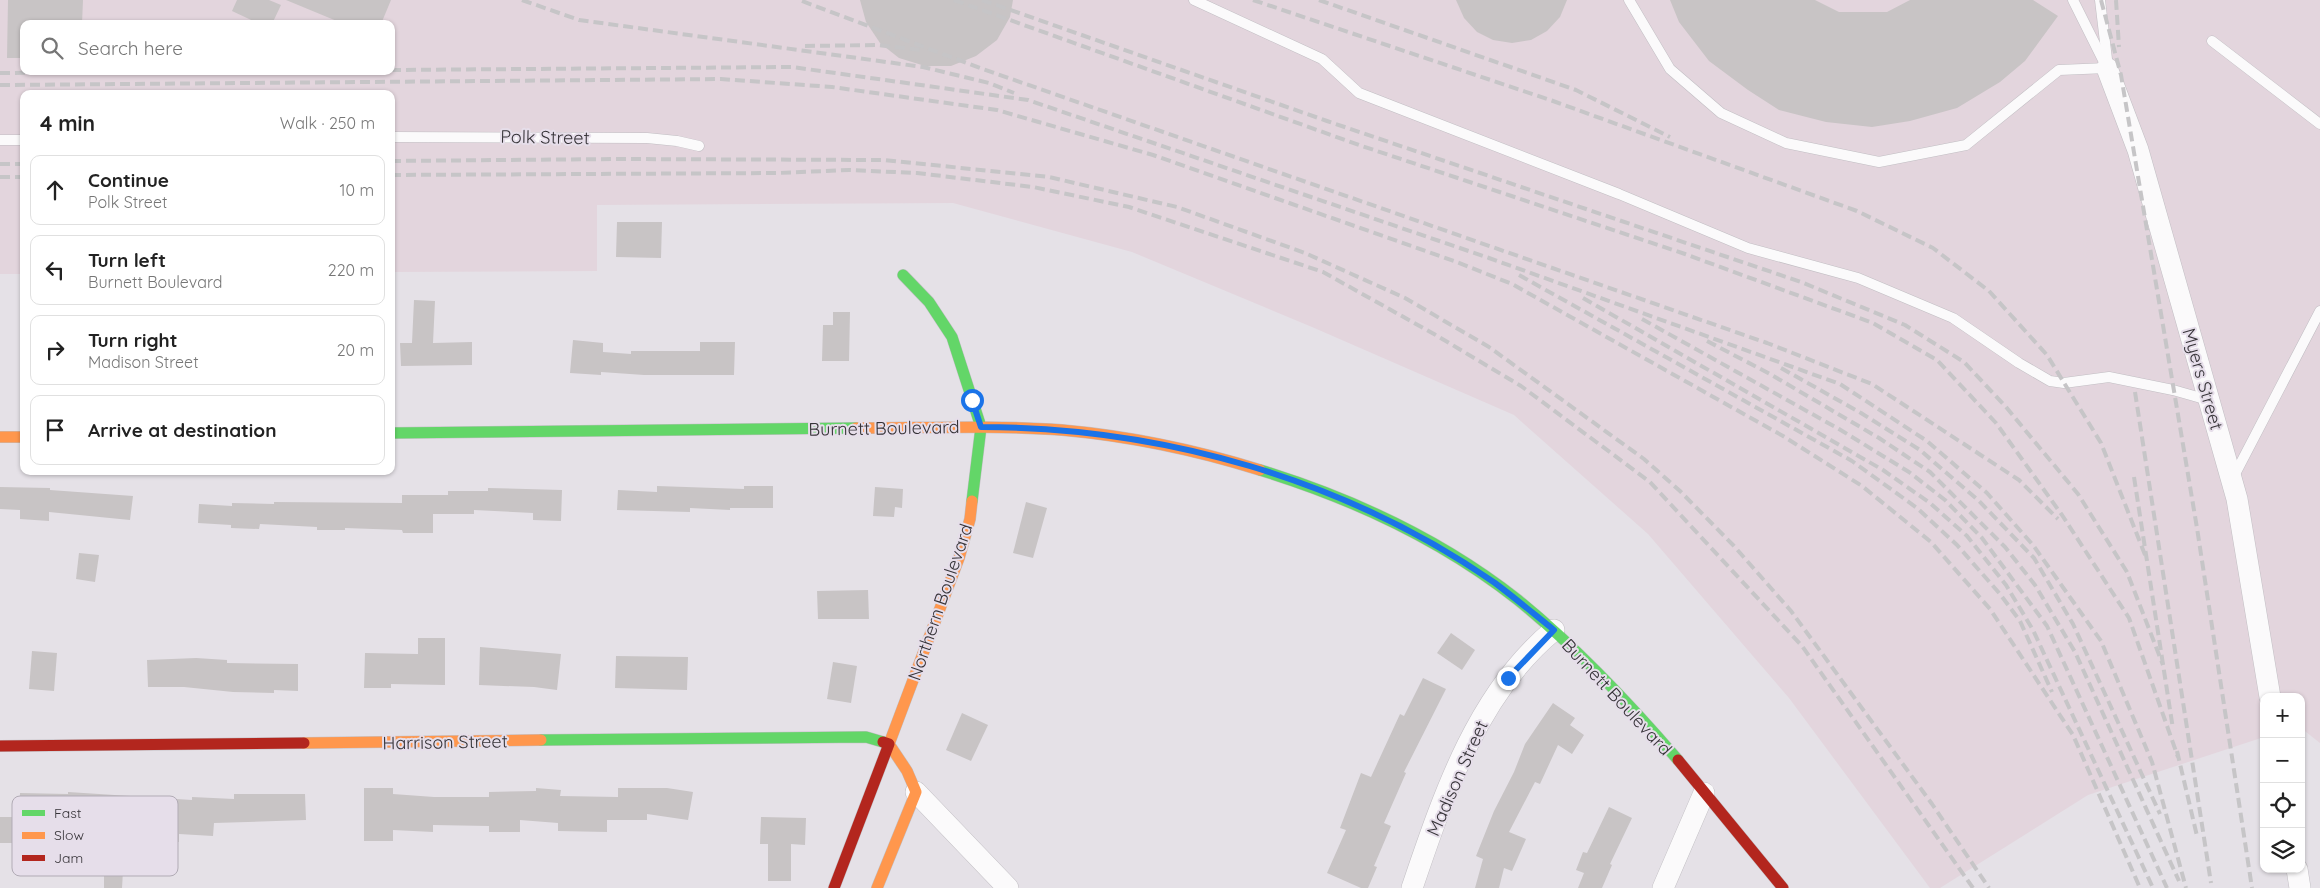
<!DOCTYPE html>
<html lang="en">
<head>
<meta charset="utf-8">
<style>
  :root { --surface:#fff; --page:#f2f2f2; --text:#222; --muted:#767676; --line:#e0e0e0 }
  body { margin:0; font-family:Quicksand,sans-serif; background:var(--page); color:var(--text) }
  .controls { position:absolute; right:15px; bottom:15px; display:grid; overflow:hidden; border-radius:10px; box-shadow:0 1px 4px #0004 }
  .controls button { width:45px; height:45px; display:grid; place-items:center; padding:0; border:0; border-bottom:1px solid var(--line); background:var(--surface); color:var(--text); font:25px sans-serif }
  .stop { position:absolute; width:15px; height:15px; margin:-11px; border:4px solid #1a73e8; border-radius:50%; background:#fff }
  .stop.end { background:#1a73e8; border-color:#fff; box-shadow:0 1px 5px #0008 }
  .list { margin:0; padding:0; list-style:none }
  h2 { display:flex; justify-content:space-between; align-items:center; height:65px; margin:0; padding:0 20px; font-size:21px }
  h2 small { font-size:16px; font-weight:400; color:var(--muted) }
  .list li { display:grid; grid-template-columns:32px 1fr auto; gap:15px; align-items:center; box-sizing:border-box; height:70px; margin:0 10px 10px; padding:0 10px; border:1px solid var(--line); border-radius:10px }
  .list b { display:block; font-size:19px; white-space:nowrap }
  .list p { margin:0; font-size:16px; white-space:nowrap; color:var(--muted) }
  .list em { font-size:16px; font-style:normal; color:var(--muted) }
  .icon { flex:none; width:28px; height:28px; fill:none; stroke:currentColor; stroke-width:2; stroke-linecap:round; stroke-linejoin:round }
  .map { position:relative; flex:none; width:2320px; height:888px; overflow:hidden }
  .search { position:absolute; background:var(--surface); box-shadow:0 1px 4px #0004; left:20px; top:20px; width:375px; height:55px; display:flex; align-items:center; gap:12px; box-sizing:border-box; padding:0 18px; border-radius:10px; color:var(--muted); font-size:19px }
  .panel { position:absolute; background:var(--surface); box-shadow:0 1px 4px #0004; left:20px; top:90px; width:375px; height:385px; border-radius:10px }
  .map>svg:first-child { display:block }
</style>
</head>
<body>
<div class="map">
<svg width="2320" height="888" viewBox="0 0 2320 888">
  <rect width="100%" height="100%" fill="#e5e1e7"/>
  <path fill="#e3d5dd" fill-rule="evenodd" d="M0,0H2320V743L2301,728V697H2264V737L2088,795L1940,888H1930L1789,698L1648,534L1514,415L1312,327L1132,252L953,203L597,205V271L391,272V94H24V274H0ZM24,24H391V71H24Z"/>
  <g fill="#c8c4c5">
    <polygon points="8,0 83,0 82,24 24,24 24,58 7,58"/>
    <polygon points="237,0 269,0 281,5 272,24 260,24 232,11"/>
    <polygon points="286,0 391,0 381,24 344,24"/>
    <polygon points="860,0 1013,0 1010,17 997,40 976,56 951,66 925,66 899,58 880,43 866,22"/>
    <polygon points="1456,0 1567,0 1560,17 1547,31 1531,40 1512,43 1493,40 1477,32 1464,18"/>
    <polygon points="1670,0 1815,0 1839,12 1887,12 1910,0 2033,0 2058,16 2025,61 2000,82 1957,108 1910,121 1872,127 1826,122 1779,110 1748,90 1709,61 1679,22"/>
    <polygon points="617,222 662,222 661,258 616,257"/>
    <polygon points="414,300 435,301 433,343 472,342 472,365 401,366 400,343 412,343"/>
    <polygon points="833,312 850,312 849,361 822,361 823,325 833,325"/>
    <polygon points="573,340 603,343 603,352 631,354 631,351 700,351 700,342 735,342 734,375 644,375 601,372 601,375 570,373"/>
    <polygon points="657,486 744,489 744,486 773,486 773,508 730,508 730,510 690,508 690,512 617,510 618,490 657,492"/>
    <polygon points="0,487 50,488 50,490 133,496 130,520 49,512 49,521 20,519 20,510 0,509"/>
    <polygon points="875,487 903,489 902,508 895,507 894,517 873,516"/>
    <polygon points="488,488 562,490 561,521 533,520 533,513 474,510 474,514 433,514 433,533 403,533 402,530 345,528 345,530 317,530 317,527 260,524 259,529 231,528 231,525 198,523 199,504 232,506 232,503 274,504 274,502 402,503 402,495 448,495 448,491 488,491"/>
    <polygon points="1026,502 1047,508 1033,558 1013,553"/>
    <polygon points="79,553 99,555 95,582 76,579"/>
    <polygon points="868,590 869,619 818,619 817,591"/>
    <polygon points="1451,633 1475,650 1462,670 1437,653"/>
    <polygon points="418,638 445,638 445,685 391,684 391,688 364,688 365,653 418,654"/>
    <polygon points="480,647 561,654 557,690 534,687 479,685"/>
    <polygon points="32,651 57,653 54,691 29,689"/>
    <polygon points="616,656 688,657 687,690 615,688"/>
    <polygon points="196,658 227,660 227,663 298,664 298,691 274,690 274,693 233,692 184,687 148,687 147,660"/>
    <polygon points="833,662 857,666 851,703 827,699"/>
    <polygon points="1423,678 1446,689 1404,772 1406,773 1384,823 1391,826 1374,866 1377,867 1368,888 1361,888 1327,873 1346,830 1340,828 1361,773 1371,777 1400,714 1404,716"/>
    <polygon points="1553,703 1575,718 1570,725 1584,735 1572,754 1558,745 1540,784 1535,782 1509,832 1526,839 1512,871 1504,868 1499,888 1475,888 1483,859 1476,856 1494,811 1514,772 1525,744"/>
    <polygon points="962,713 988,725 971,761 946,750"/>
    <polygon points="364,788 393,788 393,794 434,797 489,797 489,792 536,791 536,788 561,790 560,796 618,797 618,788 667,788 693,792 688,820 647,814 647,820 607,820 607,832 558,831 558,823 520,820 520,832 489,832 489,826 433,825 433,832 393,830 393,841 364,841"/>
    <polygon points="68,792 192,800 192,797 234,799 234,794 305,794 306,820 214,823 213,836 179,834 179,842 156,842 157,835 99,830 98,846 66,845 67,826 19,825 20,793 68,794"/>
    <polygon points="1609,807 1632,818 1610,864 1612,865 1602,888 1578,888 1584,873 1576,870 1583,852 1587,853"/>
    <polygon points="0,817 15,817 14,843 0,843"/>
    <polygon points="761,817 806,818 805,845 791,844 791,881 768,881 768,844 760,844"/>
    <polygon points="104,871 123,871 122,888 104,888"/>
  </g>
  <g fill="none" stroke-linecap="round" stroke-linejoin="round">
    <g stroke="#c1bec3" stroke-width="11">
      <g id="lane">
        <polyline points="1194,0 1322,59 1359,93 1619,194 1748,248 1858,278 1953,318 2019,363 2050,381 2064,383 2109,377 2173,390 2208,400"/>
        <polyline points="1629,0 1670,69 1721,113 1786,143 1879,162 1966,145 2059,70 2107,68"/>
        <polyline points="2073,0 2107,68"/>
        <polyline points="2100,0 2107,59"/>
        <polyline points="2212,41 2320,124"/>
        <polyline points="391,137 647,138 677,141 699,146"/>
        <polyline points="0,140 24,140"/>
        <polyline points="2233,478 2320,311"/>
      </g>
    </g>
    <g stroke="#c1bec3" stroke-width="22">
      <g id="street">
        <polyline points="2107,68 2138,150 2237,499 2270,697"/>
        <polyline points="916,792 1008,888"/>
        <polyline points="2297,869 2300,888"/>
        <path d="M1412,888C1443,797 1477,693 1554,630"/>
        <polyline points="1663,888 1704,793"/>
      </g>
    </g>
    <g stroke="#c1bec3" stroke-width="12">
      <g id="fast">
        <polyline points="903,275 929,302 952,337 981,427 972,501"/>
        <polyline points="391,433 856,428"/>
        <path d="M1260,470C1351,498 1442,540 1518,600C1577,648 1629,703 1678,760"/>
        <polyline points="541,740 866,737 883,742"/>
      </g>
    </g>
    <g stroke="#c1bec3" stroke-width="12">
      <g id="slow">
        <path d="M856,428C924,428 993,425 1062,430C1129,436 1196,450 1260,470"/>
        <polyline points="0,437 24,437"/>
        <polyline points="304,743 541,740"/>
        <polyline points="877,888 916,792 907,771 889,744 959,558 970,519 972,501"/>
      </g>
    </g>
    <g stroke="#c1bec3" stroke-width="12">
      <g id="jam">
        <polyline points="0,746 304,743"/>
        <polyline points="1678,760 1783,888"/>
        <polyline points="834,888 889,744 883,742"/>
      </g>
    </g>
    <use href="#lane" stroke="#fbfafb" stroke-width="10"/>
    <use href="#street" stroke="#fbfafb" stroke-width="21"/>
    <use href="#fast" stroke="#63d668" stroke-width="11"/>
    <use href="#slow" stroke="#ff974d" stroke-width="11"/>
    <use href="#jam" stroke="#b3261e" stroke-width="11"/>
    <g stroke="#c6c5c7" stroke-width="4" stroke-dasharray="10 5" stroke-linecap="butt">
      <polyline points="522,0 579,20 923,67 989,83 1014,93"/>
      <polyline points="954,0 1359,145 1685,254 1873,323 1937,360 1996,423 2062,515 2129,618 2178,757"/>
      <polyline points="982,0 1327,121 1801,282 1905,325 1964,362 2006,407 2078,494 2127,572 2163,665"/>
      <polyline points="1253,0 1553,101 1857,211 1933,248 1989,291 2047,355 2101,443 2147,560"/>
      <polyline points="1319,0 1576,90 1670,137"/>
      <polyline points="2101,0 2121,75 2197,528 2252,888"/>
      <polyline points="2116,0 2119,47"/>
      <polyline points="802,1 980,68 1767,343 1872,384 2019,480 2058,519"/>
      <polyline points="805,46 877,45 922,50"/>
      <polyline points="391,70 792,67 1028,100 1489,258 1840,384 1927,441 1987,493 2033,545 2101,641 2152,762 2186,888"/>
      <polyline points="0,73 253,71"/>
      <polyline points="0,85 721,79 832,87 997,110 1153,155 1454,261 1512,284 1783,436 1862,486 1931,542 1990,609 2073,735 2140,888"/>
      <polyline points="391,161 619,159 884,160 1049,177 1177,207 1305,253 1405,298 1489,347 1644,459 1680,491 1734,546 1791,611 1932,804 1989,888"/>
      <polyline points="0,164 24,164"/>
      <polyline points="391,175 778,173 849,170 917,173 1033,187 1129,207 1323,272 1434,334 1521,386 1650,482 1802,646 1973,888"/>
      <polyline points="0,177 24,177"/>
      <polyline points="1519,275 1852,461 1917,508 1957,545 2000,594 2020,621 2052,692"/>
      <polyline points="1583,298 1883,470 1930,503 1967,536 2006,585 2033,630 2153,888"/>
      <polyline points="1642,319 1839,429 1909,472 1945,500 1982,538 2047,626 2167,888"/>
      <polyline points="1707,341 1770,374 1879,438 1930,472 2005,547 2035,585 2075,652 2179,881"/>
      <polyline points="1781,368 1861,413 1920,450 1979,501 2034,558 2073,624 2160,814"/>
      <polyline points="2135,392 2211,883"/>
      <polyline points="2134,477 2173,729"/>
      <polyline points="2177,751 2197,836"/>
    </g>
  </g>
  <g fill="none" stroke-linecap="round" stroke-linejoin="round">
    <path stroke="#1a73e8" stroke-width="6" d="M972,400L981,427C1162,427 1345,479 1495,583C1515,598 1534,614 1554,630L1508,678"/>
  </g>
  <g text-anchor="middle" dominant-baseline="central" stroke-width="4" stroke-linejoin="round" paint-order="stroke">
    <g font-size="18" fill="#363338" stroke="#e6deea">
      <text transform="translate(545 137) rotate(1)">Polk Street</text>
      <text transform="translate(2203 379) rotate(74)">Myers Street</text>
      <text transform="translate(884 428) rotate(-1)">Burnett Boulevard</text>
      <text transform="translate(940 602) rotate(-71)">Northern Boulevard</text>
      <text transform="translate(1617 697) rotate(47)">Burnett Boulevard</text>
      <text transform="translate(445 742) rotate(-1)">Harrison Street</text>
      <text transform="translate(1457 778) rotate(-66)">Madison Street</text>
    </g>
  </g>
  <rect x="12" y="796" width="166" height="80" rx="8" fill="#e6deea" stroke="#b1abb5" stroke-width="1"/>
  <rect x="22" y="810" width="23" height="6" fill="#63d668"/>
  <rect x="22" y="832" width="23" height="7" fill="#ff974d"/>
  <rect x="22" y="855" width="23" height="6" fill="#b3261e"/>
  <g font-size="14" fill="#363338">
    <text x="54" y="818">Fast</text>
    <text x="54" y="840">Slow</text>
    <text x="54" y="863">Jam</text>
  </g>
</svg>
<div class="controls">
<button>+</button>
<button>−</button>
<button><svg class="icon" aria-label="locate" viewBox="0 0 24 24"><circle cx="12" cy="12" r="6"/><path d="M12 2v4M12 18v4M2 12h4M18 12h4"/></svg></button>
<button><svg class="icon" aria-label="layers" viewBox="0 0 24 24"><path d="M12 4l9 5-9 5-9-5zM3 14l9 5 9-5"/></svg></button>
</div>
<div class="stop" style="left:972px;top:400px"></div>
<div class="stop end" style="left:1508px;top:678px"></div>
<div class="search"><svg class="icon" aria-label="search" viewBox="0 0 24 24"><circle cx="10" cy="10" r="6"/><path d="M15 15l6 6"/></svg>Search here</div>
<section class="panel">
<h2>4 min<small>Walk · 250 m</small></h2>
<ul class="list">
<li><svg class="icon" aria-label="ahead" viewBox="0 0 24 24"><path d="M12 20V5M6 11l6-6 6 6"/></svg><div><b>Continue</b><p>Polk Street</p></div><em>10 m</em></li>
<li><svg class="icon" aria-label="left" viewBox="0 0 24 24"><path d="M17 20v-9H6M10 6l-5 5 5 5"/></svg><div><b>Turn left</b><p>Burnett Boulevard</p></div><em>220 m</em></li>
<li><svg class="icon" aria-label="right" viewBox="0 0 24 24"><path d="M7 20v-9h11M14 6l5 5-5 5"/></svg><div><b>Turn right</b><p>Madison Street</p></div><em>20 m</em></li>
<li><svg class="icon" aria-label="arrive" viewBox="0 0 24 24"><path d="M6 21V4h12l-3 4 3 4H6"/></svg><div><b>Arrive at destination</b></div></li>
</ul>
</section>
</div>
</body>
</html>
